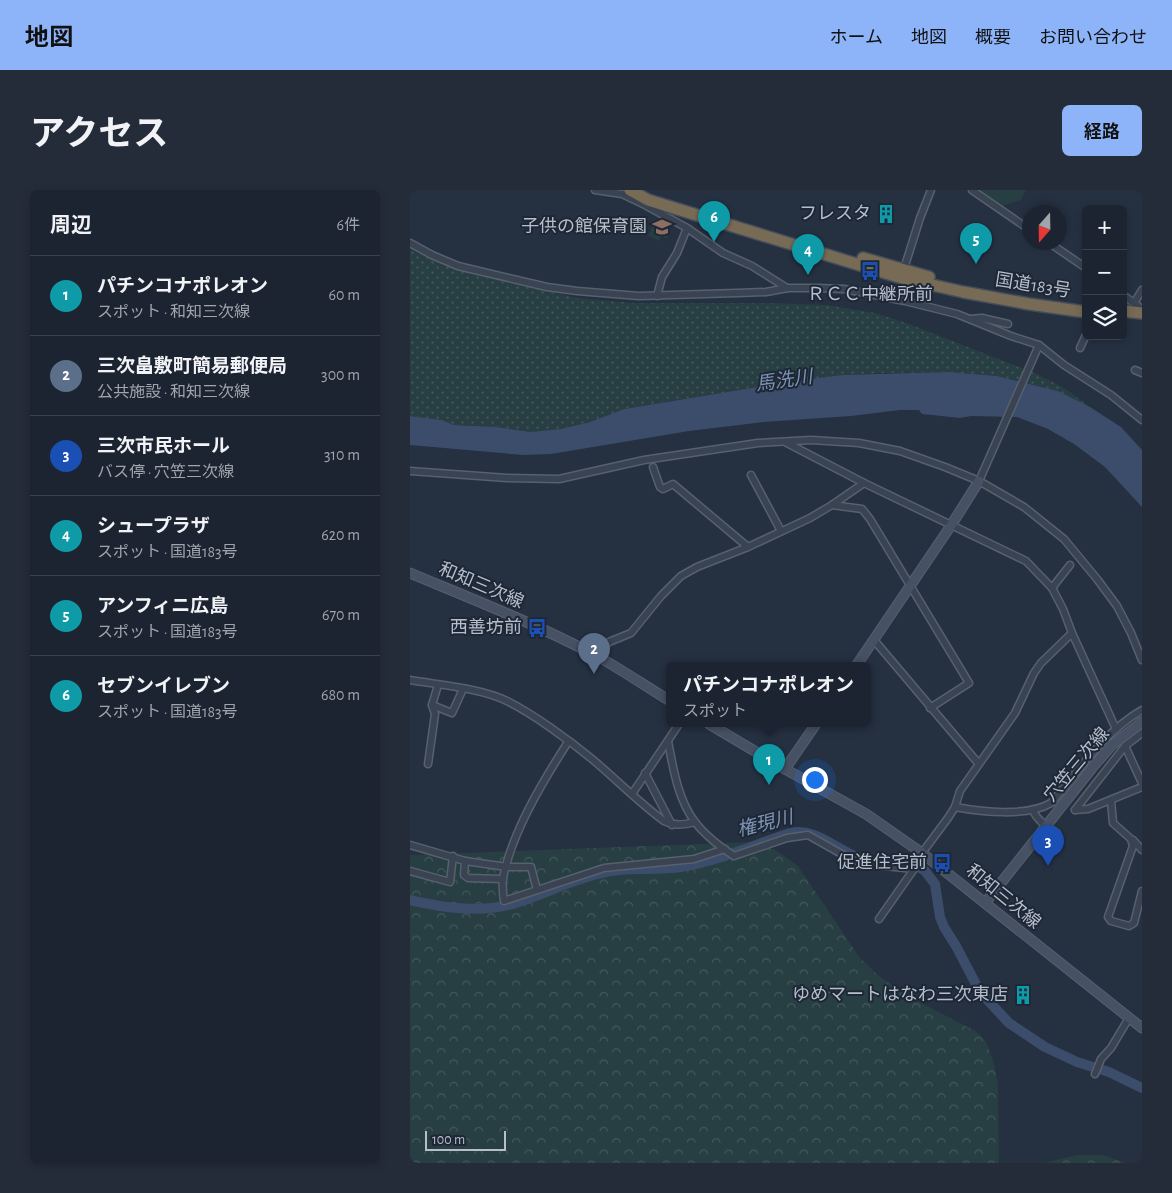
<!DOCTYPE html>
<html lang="ja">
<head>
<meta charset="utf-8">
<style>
  :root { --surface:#1c2431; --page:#252c39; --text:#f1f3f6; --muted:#a0a4ab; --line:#3a414d; --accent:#8db4f9 }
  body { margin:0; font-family:"Alegreya Sans","Noto Sans JP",sans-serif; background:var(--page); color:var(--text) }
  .controls { position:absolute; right:15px; top:15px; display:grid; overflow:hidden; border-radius:8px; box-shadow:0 2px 8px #0003 }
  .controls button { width:45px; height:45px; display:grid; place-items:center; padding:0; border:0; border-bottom:1px solid var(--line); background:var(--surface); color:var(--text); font:25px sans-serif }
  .compass { position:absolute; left:612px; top:15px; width:45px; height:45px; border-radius:50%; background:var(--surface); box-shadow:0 2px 8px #0003; rotate:200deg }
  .scale { position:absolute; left:15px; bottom:12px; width:81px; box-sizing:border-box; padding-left:5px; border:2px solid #b6becb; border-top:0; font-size:14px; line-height:18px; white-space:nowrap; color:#b6becb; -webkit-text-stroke:4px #1e2736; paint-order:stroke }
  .you { position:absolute; left:404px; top:589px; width:18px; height:18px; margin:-12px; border:4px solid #fff; border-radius:50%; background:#1a73e8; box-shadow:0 0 0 8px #1a73e833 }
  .badge { display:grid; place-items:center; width:32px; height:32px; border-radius:50%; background:var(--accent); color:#fff; font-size:16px; font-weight:700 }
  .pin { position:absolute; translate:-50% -41px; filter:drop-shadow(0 1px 2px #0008) }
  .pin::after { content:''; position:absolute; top:26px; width:18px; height:15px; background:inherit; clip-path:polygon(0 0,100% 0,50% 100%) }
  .popup { position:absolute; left:256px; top:472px; width:205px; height:65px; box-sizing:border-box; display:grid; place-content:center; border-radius:8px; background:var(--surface); filter:drop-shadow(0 1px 4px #0005); font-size:16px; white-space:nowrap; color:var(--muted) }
  .popup b { font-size:19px; color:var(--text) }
  .popup::after { content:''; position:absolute; left:50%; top:100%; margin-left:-10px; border:10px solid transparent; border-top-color:var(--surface) }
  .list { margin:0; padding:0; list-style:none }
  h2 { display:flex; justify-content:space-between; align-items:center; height:65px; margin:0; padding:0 20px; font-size:21px }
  h2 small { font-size:16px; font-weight:400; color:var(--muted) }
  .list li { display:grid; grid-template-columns:32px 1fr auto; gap:15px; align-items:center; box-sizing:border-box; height:80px; padding:0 20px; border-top:1px solid var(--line) }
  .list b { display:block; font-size:19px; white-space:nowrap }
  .list p { margin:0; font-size:16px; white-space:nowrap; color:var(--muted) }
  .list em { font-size:16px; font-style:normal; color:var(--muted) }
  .icon { flex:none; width:28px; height:28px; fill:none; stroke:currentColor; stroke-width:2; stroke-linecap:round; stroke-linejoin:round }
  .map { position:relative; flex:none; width:732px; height:973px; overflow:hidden; border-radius:8px }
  header { display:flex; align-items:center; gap:30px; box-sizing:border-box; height:70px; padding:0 25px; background:var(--accent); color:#111 }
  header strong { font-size:24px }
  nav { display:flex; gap:28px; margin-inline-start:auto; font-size:18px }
  .intro { display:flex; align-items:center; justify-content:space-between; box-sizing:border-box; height:120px; padding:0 30px }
  h1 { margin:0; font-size:35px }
  .button { padding:12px 22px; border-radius:8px; background:var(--accent); color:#111; font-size:18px; font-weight:700 }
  main { display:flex; gap:30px; padding:0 30px }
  aside { flex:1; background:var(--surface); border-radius:8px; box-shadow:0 2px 8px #0003 }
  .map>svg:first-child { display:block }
</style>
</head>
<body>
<header>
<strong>地図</strong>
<nav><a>ホーム</a><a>地図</a><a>概要</a><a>お問い合わせ</a></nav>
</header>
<div class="intro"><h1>アクセス</h1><a class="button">経路</a></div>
<main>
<aside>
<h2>周辺<small>6件</small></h2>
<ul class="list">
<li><span class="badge" style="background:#0f9aa8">1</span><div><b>パチンコナポレオン</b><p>スポット · 和知三次線</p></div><em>60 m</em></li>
<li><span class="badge" style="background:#5c6f8a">2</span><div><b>三次畠敷町簡易郵便局</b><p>公共施設 · 和知三次線</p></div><em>300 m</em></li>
<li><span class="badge" style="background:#1a4fb4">3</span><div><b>三次市民ホール</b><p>バス停 · 穴笠三次線</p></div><em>310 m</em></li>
<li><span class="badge" style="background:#0f9aa8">4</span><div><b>シュープラザ</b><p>スポット · 国道183号</p></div><em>620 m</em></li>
<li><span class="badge" style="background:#0f9aa8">5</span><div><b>アンフィニ広島</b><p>スポット · 国道183号</p></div><em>670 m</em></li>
<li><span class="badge" style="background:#0f9aa8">6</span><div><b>セブンイレブン</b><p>スポット · 国道183号</p></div><em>680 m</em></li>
</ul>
</aside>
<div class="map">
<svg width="732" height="973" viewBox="0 0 732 973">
  <defs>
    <pattern id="grass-dots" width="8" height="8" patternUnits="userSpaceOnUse" patternTransform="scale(1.25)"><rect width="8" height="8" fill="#273e42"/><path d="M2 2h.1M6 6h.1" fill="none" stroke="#44585c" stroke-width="1.8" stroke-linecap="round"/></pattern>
    <pattern id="forest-crowns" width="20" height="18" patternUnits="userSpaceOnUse" patternTransform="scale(1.25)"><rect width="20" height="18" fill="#273e42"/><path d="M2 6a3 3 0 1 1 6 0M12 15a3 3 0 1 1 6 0" fill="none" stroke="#44585c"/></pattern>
  </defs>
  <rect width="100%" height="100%" fill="#253041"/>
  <polygon fill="url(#grass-dots)" points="0,60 61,84 167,108 223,113 360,113 416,115 465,123 499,134 627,184 656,199 680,217 648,201 587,186 538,182 475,183 432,185 261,211 214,219 180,232 150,239 121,242 86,237 44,235 32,230 0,226"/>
  <g fill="url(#forest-crowns)">
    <polygon points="343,652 366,660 388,676 450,768 469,786 500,807 567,842 576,852 583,870 588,894 589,973 0,973 0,665"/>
    <polygon points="667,965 693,965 716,973 634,973"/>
  </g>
  <g fill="#273e42">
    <polygon points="570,0 616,0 611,10 592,16"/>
    <polygon points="243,35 249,38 251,36 260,42 256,49 252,46 249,51 238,46"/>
  </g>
  <polygon fill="#3b4d6a" points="538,182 587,186 648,201 680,217 711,237 732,260 732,317 695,277 664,254 638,239 607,227 561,226 550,228 512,224 509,220 490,220 441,226 354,232 279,241 141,264 113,265 0,255 0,226 32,230 44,235 86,237 121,242 150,239 180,232 214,219 378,192 432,185"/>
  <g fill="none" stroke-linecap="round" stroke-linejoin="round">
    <path stroke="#3b4d6a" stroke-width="10" d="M0,710C35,718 74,724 109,712C135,704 162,690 188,684C214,676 244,681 271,677C308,671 344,655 380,643C406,637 427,661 452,669C467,674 486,673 502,675L509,677L515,681L525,694L530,727L534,737L546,756L570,802L599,833L635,857L667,872L699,882L732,898"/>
    <g stroke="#57606e" stroke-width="9">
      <g id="street">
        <polyline points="185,0 212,4 235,15 277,38 313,63 342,76 377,98"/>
        <polyline points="562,0 620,40"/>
        <polyline points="638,52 676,78"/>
        <polyline points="0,53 22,65 48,76 137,97 167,101 229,106 327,103 356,102 378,98 408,98 434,99 495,111 547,124 601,146 629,155 654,175 701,205 732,230"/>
        <polyline points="493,82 510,28 521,0"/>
        <polyline points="713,105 732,119"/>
        <polyline points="247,106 252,87 267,63 277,38"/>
        <polyline points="724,113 732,100"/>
        <polyline points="560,129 572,128 598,134"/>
        <polyline points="670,158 676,145"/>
        <polyline points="725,180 732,183"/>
        <polyline points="375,252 454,293 616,371 642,398 653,419 662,443 706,539"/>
        <polyline points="243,277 250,297 253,299 263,294 338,357"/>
        <polyline points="0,281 97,288 149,289 234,270 348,253 401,250 449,253 490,261 535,277 569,291 614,317 654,349 687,389 707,416 721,443 732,470"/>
        <polyline points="341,285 371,341"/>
        <polyline points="569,291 629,155"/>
        <polyline points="422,315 452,319 460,329 559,493 520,518"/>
        <polyline points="642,398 660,375"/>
        <polyline points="464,450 568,573"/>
        <polyline points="186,466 199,452 221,443 251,406 271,386 287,377 338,357 400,328 422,315 454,293"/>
        <path d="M0,490C29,495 71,498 97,511C123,524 159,550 182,569C206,589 228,612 254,631C265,636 273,635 285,632"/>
        <polyline points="22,515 42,523 53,499"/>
        <path d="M258,551C263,578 268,610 285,632C294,644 312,658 324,666L377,648L398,645L437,667L456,674L504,679"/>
        <path d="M158,552C133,591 102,642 93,688C92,695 93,704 94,711L194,678L284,669L315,659"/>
        <polyline points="715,556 732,593"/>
        <polyline points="18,574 25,524 22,515 28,495"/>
        <polyline points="235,583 262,635"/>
        <polyline points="222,604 269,534"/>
        <polyline points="701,611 703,633 721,649 723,656 698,727 701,731 719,736 724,733 732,701"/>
        <path d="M545,617C572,622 617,627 641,613C669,580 694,542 732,520"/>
        <path d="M623,620C627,631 638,637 647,643"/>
        <polyline points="665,620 715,556 732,543"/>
        <polyline points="665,620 678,619 732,597"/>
        <polyline points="723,650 732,660"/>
        <polyline points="0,655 55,671 97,677 121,677 127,700"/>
        <polyline points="55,671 54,685 58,688 93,689"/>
        <polyline points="0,681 40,692 43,666"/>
        <polyline points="469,729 504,679 512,663 538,628 545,617 550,601 605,523 624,483 631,473 662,443"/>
        <polyline points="685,884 691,869 701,858 719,828"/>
      </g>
    </g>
    <g stroke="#57606e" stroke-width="11">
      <g id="secondary">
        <path d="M0,383C62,409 126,434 185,465C211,479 235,496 260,511"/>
        <polyline points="446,476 542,334 569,291"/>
        <polyline points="299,534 375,579 456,624 512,663 732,838"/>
        <polyline points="375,579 406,534"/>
        <polyline points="575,713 682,578 702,555 732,532"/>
      </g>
    </g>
    <g stroke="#444d5b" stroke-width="14">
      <g id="highway">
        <polyline points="220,0 238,10 492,88 553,102 619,114 676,122"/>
        <polyline points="453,68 519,87"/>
        <polyline points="713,121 732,123"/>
      </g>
    </g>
    <use href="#street" stroke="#394351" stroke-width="6"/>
    <use href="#secondary" stroke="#475164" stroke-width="9"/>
    <use href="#highway" stroke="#776b56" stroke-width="11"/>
  </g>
  <defs>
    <g id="building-bare" transform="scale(1.5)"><path d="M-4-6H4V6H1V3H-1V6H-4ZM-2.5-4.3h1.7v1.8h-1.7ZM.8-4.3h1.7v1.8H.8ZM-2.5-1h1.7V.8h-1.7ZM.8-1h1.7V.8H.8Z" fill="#0f9aa8" stroke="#1e2736" stroke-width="2.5" paint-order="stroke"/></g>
    <g id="school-bare" transform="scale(1.5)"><path d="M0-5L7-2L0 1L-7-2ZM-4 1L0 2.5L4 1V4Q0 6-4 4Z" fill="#8d6e63" stroke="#1e2736" stroke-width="2.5" paint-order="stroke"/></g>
    <g id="bus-bare" transform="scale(1.5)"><path d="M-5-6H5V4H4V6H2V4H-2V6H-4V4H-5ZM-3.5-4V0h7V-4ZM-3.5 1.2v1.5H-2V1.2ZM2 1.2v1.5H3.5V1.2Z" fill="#1a4fb4" stroke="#1e2736" stroke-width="2.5" paint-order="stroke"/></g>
  </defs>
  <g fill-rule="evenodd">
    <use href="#building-bare" x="476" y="24"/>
    <use href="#school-bare" x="252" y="37"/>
    <use href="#bus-bare" x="460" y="81"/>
    <use href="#bus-bare" x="127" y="438"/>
    <use href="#bus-bare" x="532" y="673"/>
    <use href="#building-bare" x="613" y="805"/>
  </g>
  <g text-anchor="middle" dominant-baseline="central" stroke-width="4" stroke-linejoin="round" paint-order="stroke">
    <g font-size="18" fill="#b6becb" stroke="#1e2736" text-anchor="end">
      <text x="461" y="24">フレスタ</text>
      <text x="237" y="37">子供の館保育園</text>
      <text x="460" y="105" text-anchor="middle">ＲＣＣ中継所前</text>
      <text x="112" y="438">西善坊前</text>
      <text x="517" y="673">促進住宅前</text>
      <text x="598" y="805">ゆめマートはなわ三次東店</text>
    </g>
    <g font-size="18" fill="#b6becb" stroke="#1e2736">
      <text transform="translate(623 96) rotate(9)">国道183号</text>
      <text transform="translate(71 396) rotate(23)">和知三次線</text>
      <text transform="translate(667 575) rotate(-50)">穴笠三次線</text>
      <text transform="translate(593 707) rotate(39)">和知三次線</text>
    </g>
    <g font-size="19" font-style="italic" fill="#7d93b2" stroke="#1e2736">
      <text transform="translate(374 191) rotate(-8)">馬洗川</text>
      <text transform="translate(355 634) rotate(-14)">権現川</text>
    </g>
  </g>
</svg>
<div class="controls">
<button>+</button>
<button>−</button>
<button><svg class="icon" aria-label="layers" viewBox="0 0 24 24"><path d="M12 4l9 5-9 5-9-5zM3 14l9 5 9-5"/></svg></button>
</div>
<svg class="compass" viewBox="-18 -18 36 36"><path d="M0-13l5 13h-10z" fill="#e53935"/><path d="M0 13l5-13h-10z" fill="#a0a4ab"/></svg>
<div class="scale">100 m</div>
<div class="you"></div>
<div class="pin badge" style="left:359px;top:595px;background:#0f9aa8">1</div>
<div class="popup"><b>パチンコナポレオン</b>スポット</div>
<div class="pin badge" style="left:184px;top:484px;background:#5c6f8a">2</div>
<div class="pin badge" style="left:638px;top:676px;background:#1a4fb4">3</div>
<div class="pin badge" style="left:398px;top:85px;background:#0f9aa8">4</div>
<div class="pin badge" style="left:566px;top:74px;background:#0f9aa8">5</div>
<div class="pin badge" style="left:304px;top:52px;background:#0f9aa8">6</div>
</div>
</main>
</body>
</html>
